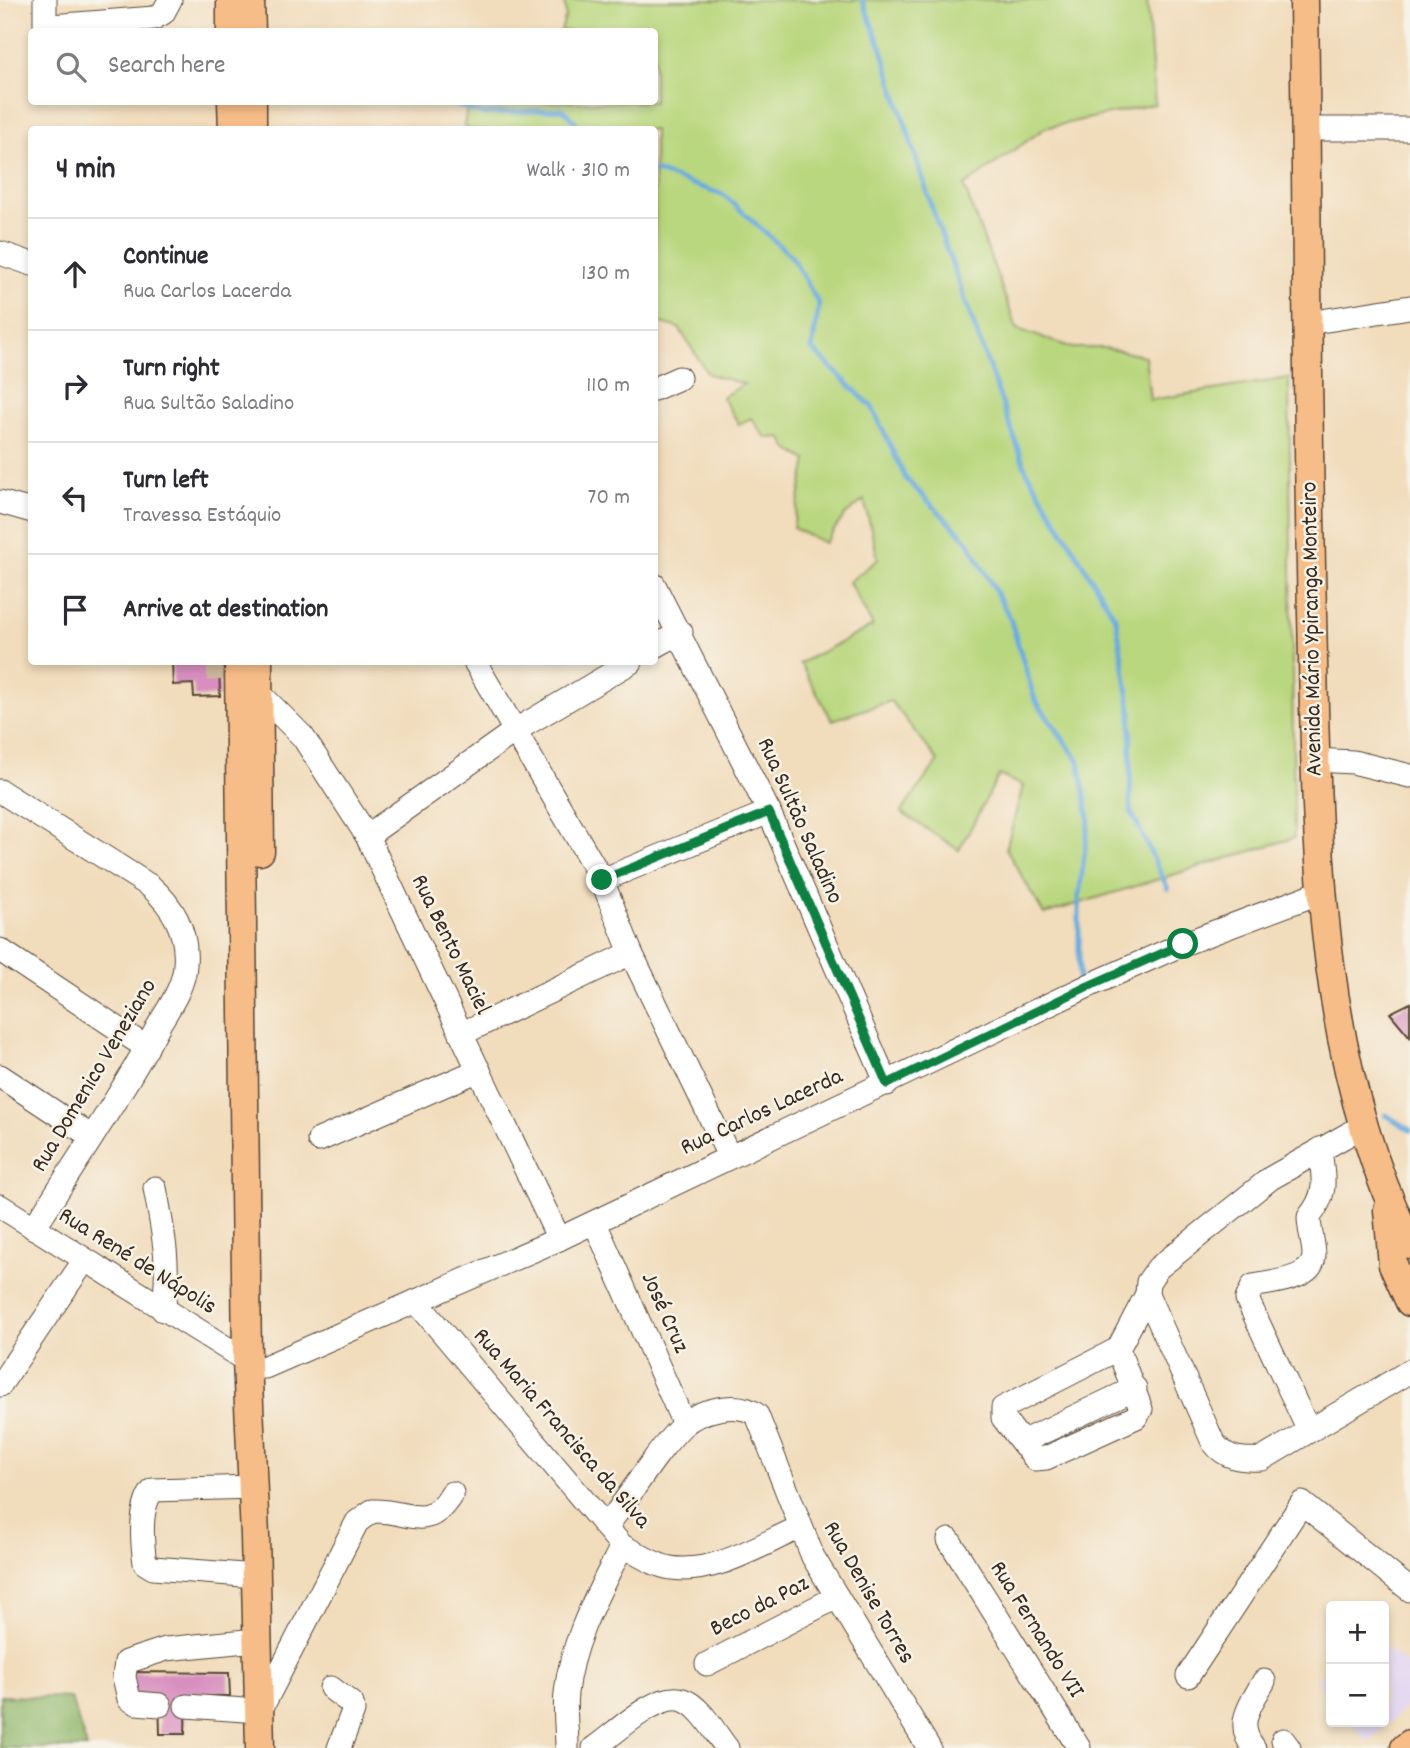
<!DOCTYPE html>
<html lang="en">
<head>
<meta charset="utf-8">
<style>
  :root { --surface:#fff; --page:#f7f7f7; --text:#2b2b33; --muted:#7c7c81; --line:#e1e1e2 }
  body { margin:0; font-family:Dekko,sans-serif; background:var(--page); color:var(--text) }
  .controls { position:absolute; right:21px; bottom:21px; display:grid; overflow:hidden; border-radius:7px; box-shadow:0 4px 10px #0003 }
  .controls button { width:63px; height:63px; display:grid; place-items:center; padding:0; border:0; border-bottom:2px solid var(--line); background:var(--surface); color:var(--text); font:35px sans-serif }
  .stop { position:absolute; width:21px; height:21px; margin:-16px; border:5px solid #0b8043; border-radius:50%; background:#fff }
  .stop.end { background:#0b8043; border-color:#fff; box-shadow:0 2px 7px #0008 }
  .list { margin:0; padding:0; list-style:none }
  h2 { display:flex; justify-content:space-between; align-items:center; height:91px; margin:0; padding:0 28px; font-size:30px }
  h2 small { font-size:23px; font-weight:400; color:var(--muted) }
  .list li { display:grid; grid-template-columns:46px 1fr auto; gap:21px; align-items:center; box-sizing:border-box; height:112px; padding:0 28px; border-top:2px solid var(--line) }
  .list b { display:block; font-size:26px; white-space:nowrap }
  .list p { margin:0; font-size:23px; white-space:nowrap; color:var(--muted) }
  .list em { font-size:23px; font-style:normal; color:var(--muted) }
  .icon { flex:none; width:38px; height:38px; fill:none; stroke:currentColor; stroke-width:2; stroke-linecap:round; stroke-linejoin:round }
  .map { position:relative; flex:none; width:1410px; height:1748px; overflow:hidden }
  .search { position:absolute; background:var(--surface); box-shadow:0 4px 10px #0003; left:28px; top:28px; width:630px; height:77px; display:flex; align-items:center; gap:18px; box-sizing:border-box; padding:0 24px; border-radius:7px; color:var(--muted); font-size:26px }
  .panel { position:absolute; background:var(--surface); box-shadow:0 4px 10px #0003; left:28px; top:126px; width:630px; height:539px; border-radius:7px }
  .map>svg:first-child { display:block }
</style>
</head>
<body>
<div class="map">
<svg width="1410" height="1748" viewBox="0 0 1410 1748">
  <rect width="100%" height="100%" fill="#f7f3e8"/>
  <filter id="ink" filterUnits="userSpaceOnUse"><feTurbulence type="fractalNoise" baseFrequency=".0143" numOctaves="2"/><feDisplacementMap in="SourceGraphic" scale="14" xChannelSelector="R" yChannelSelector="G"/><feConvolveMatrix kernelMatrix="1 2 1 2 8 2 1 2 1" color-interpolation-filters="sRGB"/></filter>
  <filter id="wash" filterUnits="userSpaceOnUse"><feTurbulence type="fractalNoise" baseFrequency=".00686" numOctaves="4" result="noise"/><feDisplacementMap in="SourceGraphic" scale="28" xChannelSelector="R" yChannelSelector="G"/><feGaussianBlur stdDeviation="1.57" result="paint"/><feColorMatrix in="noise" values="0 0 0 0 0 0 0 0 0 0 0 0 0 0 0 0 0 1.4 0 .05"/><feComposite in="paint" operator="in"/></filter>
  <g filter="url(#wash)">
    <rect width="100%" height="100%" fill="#f1dcbb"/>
    <g fill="#e1d4f3">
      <polygon points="1384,1646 1410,1667 1410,1703 1368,1743 1350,1722 1384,1722"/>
      <polygon points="1331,1664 1331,1700 1316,1682"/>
    </g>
    <polygon fill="#b9d77e" stroke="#7a804e" stroke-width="2" points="564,0 1147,0 1155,104 1045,128 964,186 1017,329 1073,348 1105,348 1145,356 1150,400 1289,378 1294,838 1044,914 1006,849 1023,786 999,775 959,850 901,812 938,761 891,701 832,720 800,663 873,626 849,582 878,559 864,500 844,516 825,543 793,528 807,460 788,449 781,437 766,438 751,418 739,424 722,397 744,384 708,374 679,328 655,321 654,130 470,130 464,126 468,102 654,102 654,32 561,31 566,15"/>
    <polygon fill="#92b86d" stroke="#667146" stroke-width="2" points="0,1696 71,1698 87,1748 0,1748"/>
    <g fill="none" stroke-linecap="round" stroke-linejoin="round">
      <g stroke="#69abdd" stroke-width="5">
        <polyline points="862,0 882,50 932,208 1026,470 1116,619 1131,712 1130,809 1168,889"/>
        <polyline points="446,102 483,114 563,109 583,130"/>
        <polyline points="654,171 724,195 791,256 819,304 812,349 872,407 906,479 968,541 1010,618 1035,700 1079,761 1089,819 1079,896 1079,982"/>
        <polyline points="1386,1115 1410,1130"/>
      </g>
    </g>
    <g id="blocks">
      <g fill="#d88fc0">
        <polygon points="172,662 219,662 220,696 194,697 193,684 173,685"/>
        <polygon points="1410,1003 1410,1037 1390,1013"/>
        <polygon points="132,1672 229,1673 230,1696 186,1696 185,1734 160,1734 159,1696 134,1696"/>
      </g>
    </g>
  </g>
  <g filter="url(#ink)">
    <use href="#blocks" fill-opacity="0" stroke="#564536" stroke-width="2"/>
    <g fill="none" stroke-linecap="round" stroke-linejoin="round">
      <polyline stroke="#cdb89c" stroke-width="23" stroke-dasharray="23 11" stroke-linecap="butt" points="218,662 219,680"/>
      <g stroke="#564536" stroke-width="25">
        <g id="minor">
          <polyline points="45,0 45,23 51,26 154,18 163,13 170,0"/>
          <polyline points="1306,129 1410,129"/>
          <polyline points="0,253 32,264"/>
          <polyline points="1308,323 1410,307"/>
          <polyline points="654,389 679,378"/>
          <polyline points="0,502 32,511"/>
          <polyline points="654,585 769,812 887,1084"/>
          <polyline points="654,647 681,632"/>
          <polyline points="475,662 602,880 631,953 729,1156"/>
          <polyline points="260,694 303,737 367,836 559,1239"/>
          <polyline points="1315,760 1353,762 1410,776"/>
          <path d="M0,791L150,886C174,907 188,932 185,965C184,986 170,1006 160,1023C122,1094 77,1160 34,1228"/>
          <polyline points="367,836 516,730 631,662"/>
          <polyline points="602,880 769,812"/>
          <polyline points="0,950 147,1048"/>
          <polyline points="463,1033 631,953"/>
          <polyline points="0,1076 92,1137"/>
          <path d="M1363,1126L1271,1178L1158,1268L1148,1282L1147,1294L1213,1442C1226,1459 1241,1460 1262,1459L1410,1371"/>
          <polyline points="319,1140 479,1070"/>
          <path d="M155,1188C163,1231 171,1267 163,1310"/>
          <polyline points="0,1206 247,1361"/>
          <polyline points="595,1223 684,1424"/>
          <path d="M416,1301L622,1546C637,1553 655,1566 671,1568C714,1575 761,1544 799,1528"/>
          <polyline points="1118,1349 1141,1409 1136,1417 1046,1458 1035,1459 1003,1418 1003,1408 1118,1349 1147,1294"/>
          <polyline points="265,1367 559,1239 1088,986 1183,944 1321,892"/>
          <polyline points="0,1385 84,1261"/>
          <path d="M1309,1431L1247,1299L1253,1286C1271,1282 1313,1280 1314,1256C1314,1243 1309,1230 1309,1217C1329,1192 1323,1178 1320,1149"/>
          <polyline points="1022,1442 1135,1388"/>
          <path d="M253,1487L153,1490C139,1507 142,1542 145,1563L153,1568L256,1576"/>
          <path d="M606,1527C631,1495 654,1454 682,1426C699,1410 738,1400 757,1415L813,1557L929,1748"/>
          <polyline points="949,1540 1079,1748"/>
          <polyline points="707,1664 837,1597"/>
          <polyline points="1188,1676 1302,1503 1410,1590"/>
          <polyline points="331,1688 352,1704 353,1711 339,1748"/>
          <polyline points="160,1705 136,1703 129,1699 124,1677 126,1662 166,1649 256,1640"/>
          <path d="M186,1706L260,1711L357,1522L372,1511C409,1509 427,1535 452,1493"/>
          <polyline points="1283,1740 1289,1748"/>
          <path d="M567,1748C567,1730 564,1711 566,1693C571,1641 599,1592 622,1546"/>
          <path d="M594,1748C615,1734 657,1691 683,1700C701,1706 715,1733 727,1748"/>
          <path d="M1254,1748C1234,1724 1251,1704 1264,1681"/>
        </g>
      </g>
      <g stroke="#564536" stroke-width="31">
        <g id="major">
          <polyline points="231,0 231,32"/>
          <polyline points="250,0 251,32"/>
          <path d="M1304,0C1307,204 1307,409 1312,613C1317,827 1313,1049 1410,1245"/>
          <polyline points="232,102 233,130"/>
          <polyline points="252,102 252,130"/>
          <polyline points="239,662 247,1361 255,1536 260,1748"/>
          <polyline points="258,662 260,851"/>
          <polyline points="1388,1210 1393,1265 1410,1302"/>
          <polyline points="1405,1748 1410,1744"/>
        </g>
      </g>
      <use href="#minor" stroke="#fff" stroke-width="23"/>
      <use href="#major" stroke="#f7bd88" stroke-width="28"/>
    </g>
  </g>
  <g fill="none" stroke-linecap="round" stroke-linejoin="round" filter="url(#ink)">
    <polyline stroke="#0b8043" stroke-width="9" points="602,880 769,812 887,1084 1088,986 1183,944"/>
  </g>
  <g text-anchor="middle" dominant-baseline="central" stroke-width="5" stroke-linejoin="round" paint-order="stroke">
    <g font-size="24" fill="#3b2a1e" stroke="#f7f3e8">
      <text transform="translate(1313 629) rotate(-91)">Avenida Mário Ypiranga Monteiro</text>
      <text transform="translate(799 821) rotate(66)">Rua Sultão Saladino</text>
      <text transform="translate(450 945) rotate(64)">Rua Bento Maciel</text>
      <text transform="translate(95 1076) rotate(-59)">Rua Domenico Veneziano</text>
      <text transform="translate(762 1113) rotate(-25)">Rua Carlos Lacerda</text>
      <text transform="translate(137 1262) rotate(32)">Rua René de Nápolis</text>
      <text transform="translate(664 1313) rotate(66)">José Cruz</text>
      <text transform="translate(561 1429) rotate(49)">Rua Maria Francisca da Silva</text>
      <text transform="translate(868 1593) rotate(60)">Rua Denise Torres</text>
      <text transform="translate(760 1607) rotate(-27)">Beco da Paz</text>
      <text transform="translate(1036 1630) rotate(58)">Rua Fernando VII</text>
    </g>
  </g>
</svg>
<div class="controls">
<button>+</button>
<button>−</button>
</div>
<div class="stop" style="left:1183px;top:944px"></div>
<div class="stop end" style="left:602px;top:880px"></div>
<div class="search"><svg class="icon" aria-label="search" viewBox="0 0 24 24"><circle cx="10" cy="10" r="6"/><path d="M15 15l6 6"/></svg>Search here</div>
<section class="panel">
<h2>4 min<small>Walk · 310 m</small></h2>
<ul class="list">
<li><svg class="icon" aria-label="ahead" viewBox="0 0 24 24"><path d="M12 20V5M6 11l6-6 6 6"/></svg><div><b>Continue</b><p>Rua Carlos Lacerda</p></div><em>130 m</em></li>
<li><svg class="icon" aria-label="right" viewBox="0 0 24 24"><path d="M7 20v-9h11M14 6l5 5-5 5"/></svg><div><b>Turn right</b><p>Rua Sultão Saladino</p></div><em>110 m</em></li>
<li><svg class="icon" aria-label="left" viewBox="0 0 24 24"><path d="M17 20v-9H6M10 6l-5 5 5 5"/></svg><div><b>Turn left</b><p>Travessa Estáquio</p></div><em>70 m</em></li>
<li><svg class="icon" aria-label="arrive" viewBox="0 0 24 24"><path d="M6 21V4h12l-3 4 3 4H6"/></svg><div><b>Arrive at destination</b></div></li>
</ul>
</section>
</div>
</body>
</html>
